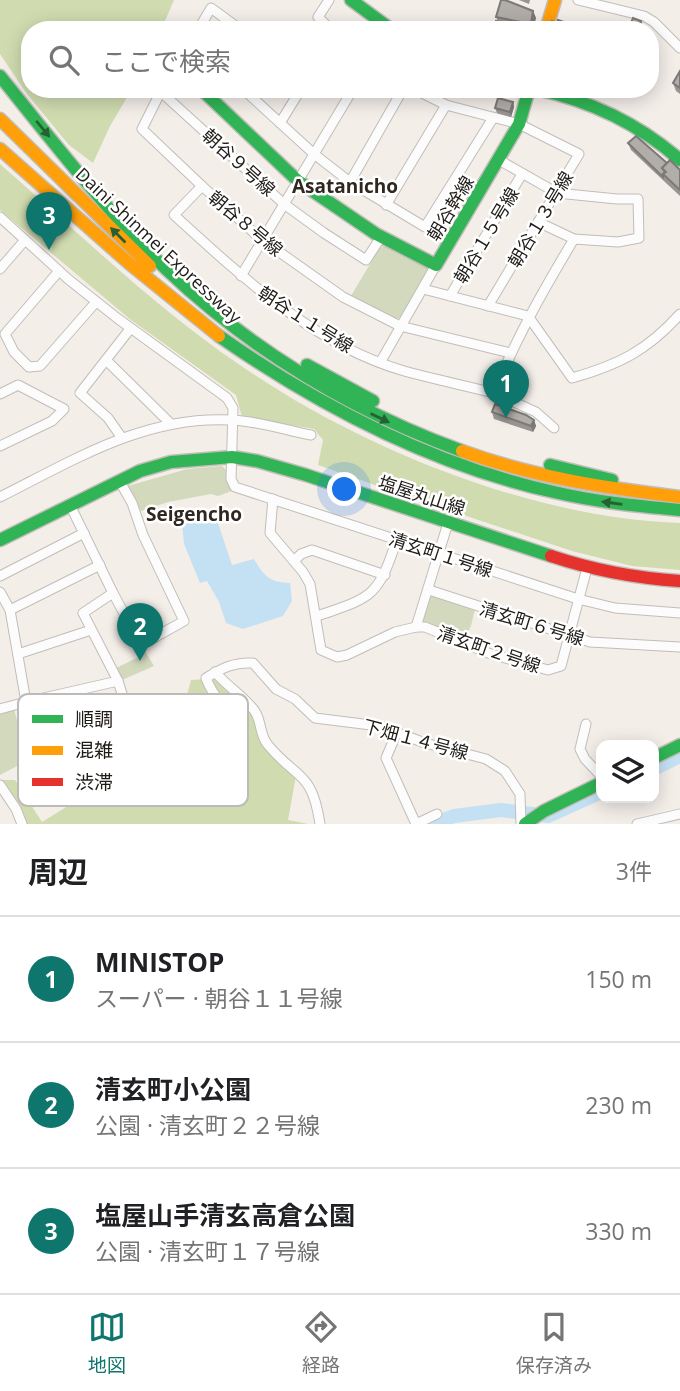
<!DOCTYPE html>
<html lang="ja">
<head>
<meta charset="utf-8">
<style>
  :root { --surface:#fff; --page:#f6f6f6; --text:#202124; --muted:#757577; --line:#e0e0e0; --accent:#0f766e }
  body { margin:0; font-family:"Open Sans","Noto Sans JP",sans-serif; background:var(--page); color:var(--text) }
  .controls { position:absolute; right:21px; bottom:21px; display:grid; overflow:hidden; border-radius:14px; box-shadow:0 4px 18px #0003 }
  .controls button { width:63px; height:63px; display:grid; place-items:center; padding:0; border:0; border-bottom:2px solid var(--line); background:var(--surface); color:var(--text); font:35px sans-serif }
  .you { position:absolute; left:345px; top:490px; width:24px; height:24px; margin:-18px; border:5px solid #fff; border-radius:50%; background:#1a73e8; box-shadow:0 0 0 10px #1a73e833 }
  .badge { display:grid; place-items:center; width:46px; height:46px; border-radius:50%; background:var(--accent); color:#fff; font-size:23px; font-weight:700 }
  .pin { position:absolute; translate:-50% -58px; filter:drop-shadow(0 2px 4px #0008) }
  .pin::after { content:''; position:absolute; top:37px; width:24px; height:21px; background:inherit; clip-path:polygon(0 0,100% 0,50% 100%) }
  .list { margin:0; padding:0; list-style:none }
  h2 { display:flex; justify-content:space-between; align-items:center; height:91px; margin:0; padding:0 28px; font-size:30px }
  h2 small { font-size:23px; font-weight:400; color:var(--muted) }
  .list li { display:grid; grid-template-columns:46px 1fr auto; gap:21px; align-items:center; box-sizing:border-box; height:126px; padding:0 28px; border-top:2px solid var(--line) }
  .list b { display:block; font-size:26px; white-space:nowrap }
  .list p { margin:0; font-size:23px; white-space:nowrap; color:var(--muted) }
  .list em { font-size:23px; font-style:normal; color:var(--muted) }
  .icon { flex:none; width:38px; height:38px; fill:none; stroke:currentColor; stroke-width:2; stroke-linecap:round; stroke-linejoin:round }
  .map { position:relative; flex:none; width:680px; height:824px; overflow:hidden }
  .search { position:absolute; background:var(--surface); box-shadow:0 4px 18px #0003; left:21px; right:21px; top:21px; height:77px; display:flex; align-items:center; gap:18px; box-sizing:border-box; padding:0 24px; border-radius:28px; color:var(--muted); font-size:26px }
  .sheet { height:469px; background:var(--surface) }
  nav { display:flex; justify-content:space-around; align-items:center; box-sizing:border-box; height:98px; border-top:2px solid var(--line); background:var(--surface); font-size:19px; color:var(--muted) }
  nav a { display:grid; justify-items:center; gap:4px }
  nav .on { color:var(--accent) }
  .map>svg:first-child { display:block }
</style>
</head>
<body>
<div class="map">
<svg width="680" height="824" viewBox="0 0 680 824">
  <rect width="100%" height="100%" fill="#f4eee9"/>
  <g fill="#d2d9bc">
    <polygon points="385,246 428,267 428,272 401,317 396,319 351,296 380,247"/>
    <polygon points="222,466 226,470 227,480 232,491 218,496 211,494 168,502 141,511 128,486 187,469"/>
    <polygon points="434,595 475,609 471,626 464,639 445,629 424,623 422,620 429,598"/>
    <polygon points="143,648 154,666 122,680 116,668 141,656 138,650"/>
    <polygon points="14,709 22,739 19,765 0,775 0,712"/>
  </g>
  <g fill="#d0dbb0">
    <polygon points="0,0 174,0 161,30 30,30 30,89 132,89 110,126 93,163 69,145 27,94 0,54"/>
    <path d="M0,164C78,232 154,307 240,365C361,449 532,518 680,523V570L632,566L572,551L406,496L318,465L323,440L314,429L242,417L236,395L131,320L0,210Z"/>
    <polygon points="214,674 255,717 262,742 296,776 288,820 308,824 25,824 2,780 15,780 42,822 113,778 164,802 184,796 235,795 242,752 228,744 224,729 182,714 191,680 208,679"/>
  </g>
  <path fill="#c4e1f4" d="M217,520L232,565L254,559C264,576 269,582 290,583L292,601L283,616L243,629L226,623L219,602L207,581L200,583L184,544L182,524Z"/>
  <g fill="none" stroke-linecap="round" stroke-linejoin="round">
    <g stroke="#c4e1f4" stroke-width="14">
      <polyline points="654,769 680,756"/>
      <polyline points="432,824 454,816 501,810 548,816 601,792"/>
    </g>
    <g stroke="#c2bdb9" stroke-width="11">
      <g id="street">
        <polyline points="329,0 318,17 331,30"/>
        <polyline points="578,0 644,16 654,22 680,48"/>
        <polyline points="198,30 211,8 241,30"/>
        <polyline points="162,89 142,129 202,186 261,239 343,297 400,326 510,353"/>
        <polyline points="243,89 314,154 350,182 425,227 493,118"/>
        <polyline points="414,89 446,105 519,124 579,154 488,306"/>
        <polyline points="161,92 284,204 324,233 366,260 381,237"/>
        <polyline points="280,123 301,89"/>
        <polyline points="499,160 557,193 617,199 638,199 639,238 618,242 574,239 538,222"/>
        <polyline points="350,182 403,89"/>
        <path d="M202,186L174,215C240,275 313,344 401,370C432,379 463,385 494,393C516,338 544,289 574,239"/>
        <polyline points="386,205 446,105"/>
        <polyline points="0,217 68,279 117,318 227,398 233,408 231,479 235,487 578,599 615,608 680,613"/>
        <polyline points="0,269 25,240"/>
        <polyline points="59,271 5,334 14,352 29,367 40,366 96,302"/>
        <polyline points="241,276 353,89"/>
        <path d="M423,289L528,316L572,378C618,365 647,351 680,314"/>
        <polyline points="450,296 522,174"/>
        <polyline points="106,360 171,424"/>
        <polyline points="381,361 436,265"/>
        <polyline points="494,393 536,412 554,428"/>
        <polyline points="0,394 18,385 64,409 52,421 0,446"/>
        <polyline points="122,438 108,418 80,393 130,329"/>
        <path d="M0,497C74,460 146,415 231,420C258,421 285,430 311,435"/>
        <polyline points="273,499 270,533 303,572 310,584 321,650 337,657 347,655 395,632 416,627 425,627 488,653 548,670 561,666 587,568"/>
        <polyline points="294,561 301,554 312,550 385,575"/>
        <polyline points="0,576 84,533"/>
        <polyline points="429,590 590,642 680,647"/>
        <polyline points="0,592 10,610 26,702 118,681 83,613 113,593 70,505"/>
        <polyline points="113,593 141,645 184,621 143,535 132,503 119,480"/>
        <polyline points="10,610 100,565"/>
        <path d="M317,616C373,597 378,597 397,539"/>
        <polyline points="416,627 448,523"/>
        <polyline points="18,654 91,630"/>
        <path d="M215,672C227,686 243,696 254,710C262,720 259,735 268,745C297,780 312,770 320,824"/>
        <polyline points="0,709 26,702 39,734 39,743 128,713 118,681"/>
        <polyline points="128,713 135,737"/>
        <polyline points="586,724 580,749 585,759 601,776"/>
        <path d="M133,734L111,740L58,769L56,773L64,792L123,761L145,733C165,732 187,729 205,740C215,746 222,753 233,757C247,723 215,705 206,678C222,668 234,662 253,663L276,689L295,699L315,718L379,726L425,743L486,759L505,771L520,794L521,824"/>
        <polyline points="395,737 386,758 416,824"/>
        <polyline points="39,743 37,782 46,794 56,787"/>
        <polyline points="0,785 16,809 22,824"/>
        <polyline points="416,824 437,814"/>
        <polyline points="637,824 680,814"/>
      </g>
    </g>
    <g stroke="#c2bdb9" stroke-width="15">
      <g id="fast">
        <polyline points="351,0 392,30"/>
        <path d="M0,76C53,142 105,209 166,269C251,350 353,411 462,451"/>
        <polyline points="201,89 298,181 376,234 436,265 519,124 529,89"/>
        <path d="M536,89C591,101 638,123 680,160"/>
        <path d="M219,336C321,407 432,465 554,492C596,502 638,506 680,510"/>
        <polyline points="307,365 373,401"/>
        <polyline points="550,465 612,480"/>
        <polyline points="0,540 140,471 171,462 232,457 257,461 306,475 551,556"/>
        <polyline points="654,758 680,745"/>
        <polyline points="525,824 544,811 601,783"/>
      </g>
    </g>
    <g stroke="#c2bdb9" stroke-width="15">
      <g id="slow">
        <polyline points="546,30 555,0"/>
        <polyline points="0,119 150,266"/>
        <polyline points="0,149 130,264 219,336"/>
        <path d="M462,451C533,477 606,488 680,497"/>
      </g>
    </g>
    <g stroke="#c2bdb9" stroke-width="15">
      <path id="jam" d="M551,556C593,570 635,578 680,581"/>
    </g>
    <use href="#street" stroke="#fdfcfc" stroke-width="9"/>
    <use href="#fast" stroke="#30b455" stroke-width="12"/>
    <use href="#slow" stroke="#ff9f0a" stroke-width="12"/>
    <use href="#jam" stroke="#e5322d" stroke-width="12"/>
  </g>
  <g fill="#989591">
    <polygon points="519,0 530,0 529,4"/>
    <polygon points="533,11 536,18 533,30 512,26 513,30 495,30 495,28 498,22 496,17"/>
    <polygon points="680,71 680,94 676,91 673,83"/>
    <polygon points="513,102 514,107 511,117 497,113 495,108"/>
    <polygon points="628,143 680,170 680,196 666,183 631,150"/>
    <polygon points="492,412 534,420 536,426 533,432 494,419"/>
  </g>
  <g fill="#7c7976">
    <polygon points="533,11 536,18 532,30 531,24"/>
    <polygon points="641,21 643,25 641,30 638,30"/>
    <polygon points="513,102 514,107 511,117 510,112"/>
    <polygon points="534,420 536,426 533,432 531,426"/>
    <polygon points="195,748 196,752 186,767 185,763"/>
  </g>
  <g fill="#b1ada9" stroke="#7c7976" stroke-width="2">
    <polygon points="501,0 505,0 533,11 531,24 496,17"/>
    <polygon points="633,18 641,21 638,30 629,28"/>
    <polygon points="558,20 572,25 571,30 549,30 552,21 557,23"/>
    <polygon points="496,21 511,25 510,30 503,30 495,28"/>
    <polygon points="680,71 680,88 673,83"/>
    <polygon points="498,98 513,102 510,112 495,108"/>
    <polygon points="636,136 667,163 662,168 665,172 663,174 663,177 628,143"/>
    <polygon points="670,160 680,170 680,190 663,174 666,172 662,168"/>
    <polygon points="495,404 526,415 534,420 531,426 492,412"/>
  </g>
  <defs><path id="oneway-solid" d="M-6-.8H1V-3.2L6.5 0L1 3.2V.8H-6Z" transform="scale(1.75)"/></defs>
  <g fill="#276033">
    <use href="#oneway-solid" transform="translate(43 129) rotate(50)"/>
    <use href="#oneway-solid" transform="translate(118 235) rotate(-135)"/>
    <use href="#oneway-solid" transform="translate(380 418) rotate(26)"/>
    <use href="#oneway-solid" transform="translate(612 503) rotate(-172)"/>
  </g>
  <g text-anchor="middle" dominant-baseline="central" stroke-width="5" stroke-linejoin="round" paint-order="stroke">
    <g font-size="18" fill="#1f1b17" stroke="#fff">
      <text transform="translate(239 162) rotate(42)">朝谷９号線</text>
      <text transform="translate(450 208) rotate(-59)">朝谷幹線</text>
      <text transform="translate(540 219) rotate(-59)">朝谷１３号線</text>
      <text transform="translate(246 223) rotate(40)">朝谷８号線</text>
      <text transform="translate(486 235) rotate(-59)">朝谷１５号線</text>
      <text transform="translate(159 245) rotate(43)">Daini Shinmei Expressway</text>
      <text transform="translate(306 319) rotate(32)">朝谷１１号線</text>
      <text transform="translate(422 495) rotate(18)">塩屋丸山線</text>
      <text transform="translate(441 554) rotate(18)">清玄町１号線</text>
      <text transform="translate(532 623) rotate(17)">清玄町６号線</text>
      <text transform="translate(489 649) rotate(19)">清玄町２号線</text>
      <text transform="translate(416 739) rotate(15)">下畑１４号線</text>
    </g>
    <g font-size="19" font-weight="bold" fill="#302820" stroke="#fff">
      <text x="345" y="186">Asatanicho</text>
      <text x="194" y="514">Seigencho</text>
    </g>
  </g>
  <rect x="18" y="694" width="230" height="112" rx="10" fill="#fff" stroke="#bcbbb9" stroke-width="2"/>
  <rect x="32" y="715" width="31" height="8" fill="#30b455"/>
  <rect x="32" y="746" width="31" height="9" fill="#ff9f0a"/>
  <rect x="32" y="778" width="31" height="8" fill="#e5322d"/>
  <g font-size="19" fill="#1f1b17">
    <text x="75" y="726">順調</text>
    <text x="75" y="757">混雑</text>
    <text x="75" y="789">渋滞</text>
  </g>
</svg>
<div class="controls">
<button><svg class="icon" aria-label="layers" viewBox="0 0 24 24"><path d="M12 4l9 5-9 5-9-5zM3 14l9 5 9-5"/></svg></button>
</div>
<div class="you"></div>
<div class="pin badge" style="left:506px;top:418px">1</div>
<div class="pin badge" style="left:140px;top:661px">2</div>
<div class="pin badge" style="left:49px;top:250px">3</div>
<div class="search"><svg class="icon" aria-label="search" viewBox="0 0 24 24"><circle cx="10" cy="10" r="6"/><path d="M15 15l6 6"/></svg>ここで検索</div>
</div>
<section class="sheet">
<h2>周辺<small>3件</small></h2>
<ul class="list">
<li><span class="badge">1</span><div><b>MINISTOP</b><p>スーパー · 朝谷１１号線</p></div><em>150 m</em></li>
<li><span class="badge">2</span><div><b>清玄町小公園</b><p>公園 · 清玄町２２号線</p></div><em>230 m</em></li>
<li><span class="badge">3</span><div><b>塩屋山手清玄高倉公園</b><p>公園 · 清玄町１７号線</p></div><em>330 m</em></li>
</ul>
</section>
<nav>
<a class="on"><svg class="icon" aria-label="map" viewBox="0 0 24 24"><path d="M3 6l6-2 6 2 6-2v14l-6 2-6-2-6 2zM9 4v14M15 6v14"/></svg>地図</a>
<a><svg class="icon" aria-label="directions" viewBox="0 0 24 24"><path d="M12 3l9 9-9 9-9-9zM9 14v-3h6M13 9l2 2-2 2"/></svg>経路</a>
<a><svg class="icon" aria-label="saved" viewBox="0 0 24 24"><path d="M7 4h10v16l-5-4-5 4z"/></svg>保存済み</a>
</nav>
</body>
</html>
